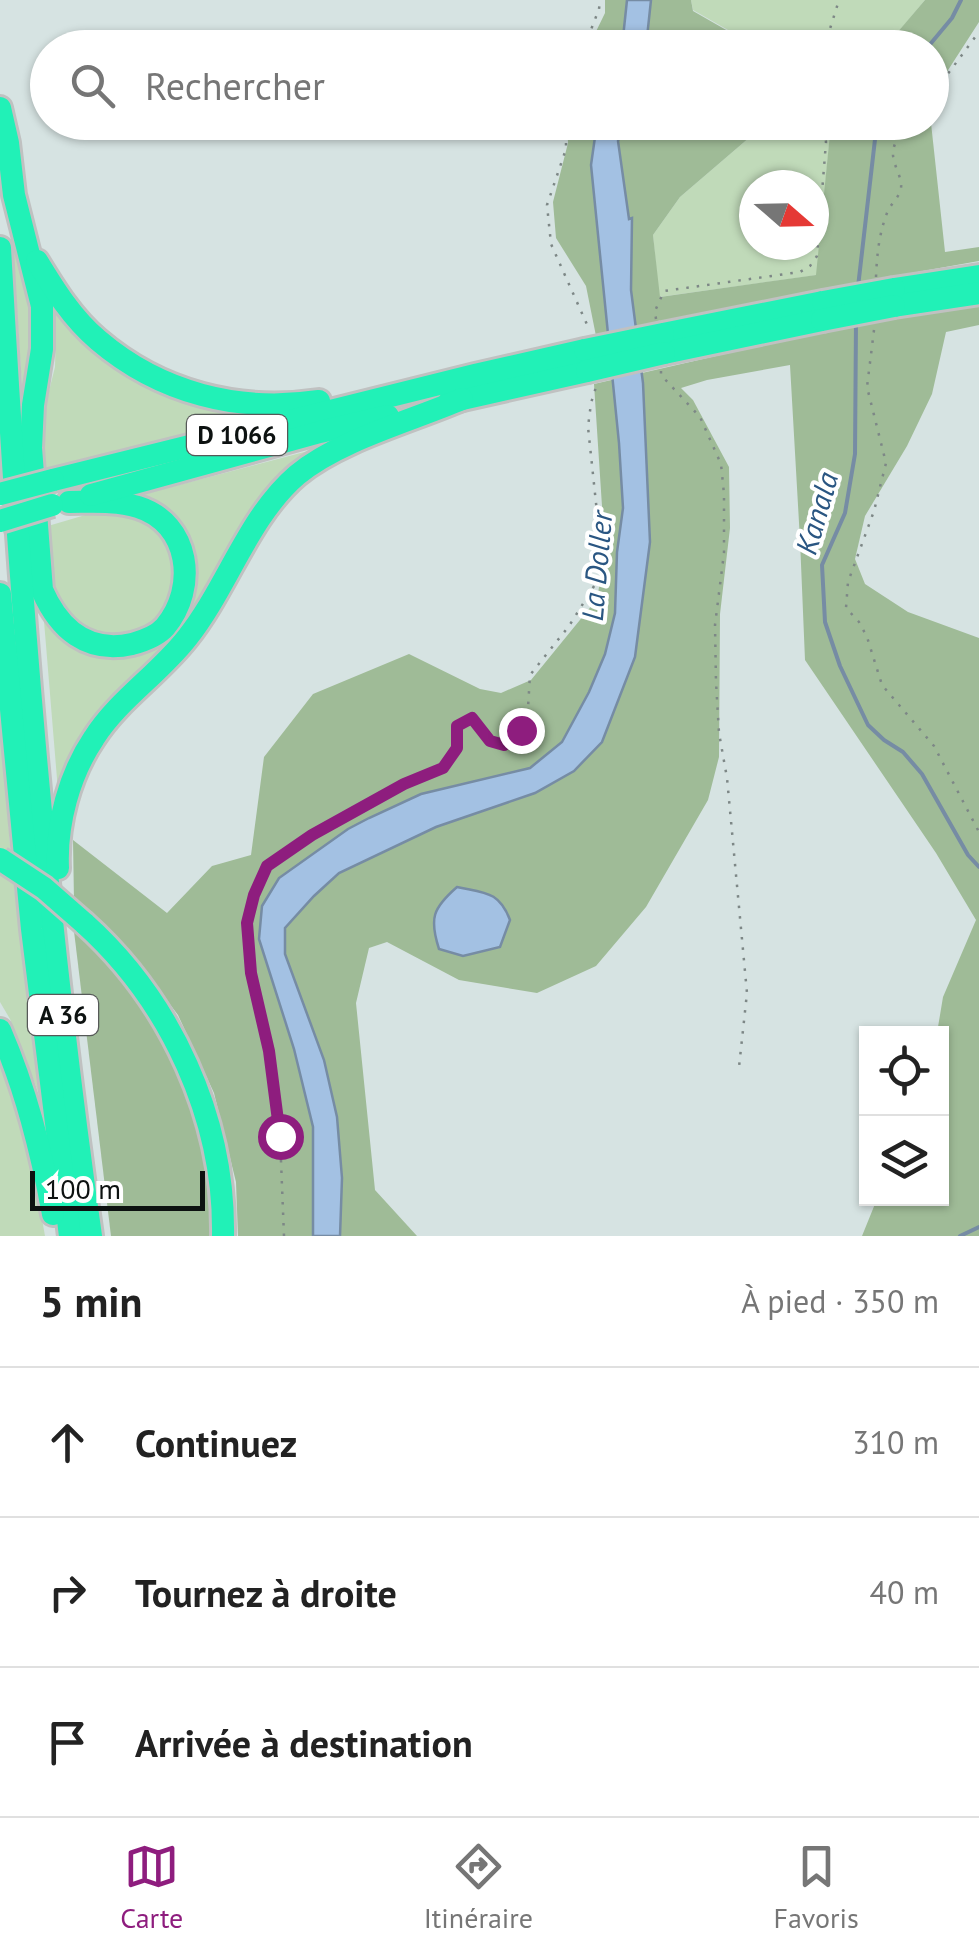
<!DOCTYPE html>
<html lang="fr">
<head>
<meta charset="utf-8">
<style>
  :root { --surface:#fff; --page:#f6f6f6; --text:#222; --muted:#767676; --line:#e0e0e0; --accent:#8e1d7e }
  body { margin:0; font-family:"PT Sans",sans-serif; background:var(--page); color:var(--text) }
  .controls { position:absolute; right:30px; bottom:30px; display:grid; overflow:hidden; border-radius:0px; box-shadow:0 2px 8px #0004 }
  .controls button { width:90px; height:90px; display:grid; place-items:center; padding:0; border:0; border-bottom:2px solid var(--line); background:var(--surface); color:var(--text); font:50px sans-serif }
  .compass { position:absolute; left:739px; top:170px; width:90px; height:90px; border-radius:50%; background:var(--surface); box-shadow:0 2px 8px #0004; rotate:110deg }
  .scale { position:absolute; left:30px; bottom:25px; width:175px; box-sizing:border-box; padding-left:10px; border:5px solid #0d1211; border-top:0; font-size:28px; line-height:35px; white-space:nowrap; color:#0d1211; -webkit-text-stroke:8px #fff; paint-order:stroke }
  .stop { position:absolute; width:30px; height:30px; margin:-22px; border:8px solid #8e1d7e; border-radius:50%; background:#fff }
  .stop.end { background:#8e1d7e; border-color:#fff; box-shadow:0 2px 10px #0008 }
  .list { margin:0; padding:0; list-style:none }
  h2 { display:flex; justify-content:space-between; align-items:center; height:130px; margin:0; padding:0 40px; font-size:42px }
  h2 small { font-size:32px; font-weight:400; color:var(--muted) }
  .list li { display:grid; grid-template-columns:65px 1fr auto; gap:30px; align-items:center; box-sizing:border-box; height:150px; padding:0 40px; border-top:2px solid var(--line) }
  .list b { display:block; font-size:38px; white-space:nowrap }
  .list em { font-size:32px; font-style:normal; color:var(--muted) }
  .icon { flex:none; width:55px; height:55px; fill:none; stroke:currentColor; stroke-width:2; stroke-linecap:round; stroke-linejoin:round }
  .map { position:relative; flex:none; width:979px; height:1236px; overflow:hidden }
  .search { position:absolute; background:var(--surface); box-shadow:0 2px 8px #0004; left:30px; right:30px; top:30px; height:110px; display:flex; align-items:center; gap:25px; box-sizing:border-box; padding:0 35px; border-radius:55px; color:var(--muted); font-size:38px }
  .sheet { height:580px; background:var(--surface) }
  nav { display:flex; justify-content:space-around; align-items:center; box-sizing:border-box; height:140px; border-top:2px solid var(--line); background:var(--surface); font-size:28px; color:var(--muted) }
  nav a { display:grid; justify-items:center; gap:5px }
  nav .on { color:var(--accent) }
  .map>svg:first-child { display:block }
</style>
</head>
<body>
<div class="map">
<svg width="979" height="1236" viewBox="0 0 979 1236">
  <rect width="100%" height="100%" fill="#d6e3e2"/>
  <g fill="#c0dab9" fill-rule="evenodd">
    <polygon points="691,0 925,0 885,48 752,47 749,42 693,10"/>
    <path d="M754,123H831L817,275L659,297L653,235L680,197L750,137ZM754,185H814V245H754Z"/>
    <path d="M12,237C20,259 29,282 32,305C37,347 29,390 25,432Z"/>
    <polygon points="50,296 162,392 211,409 285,414 44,475 41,423 55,367 56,331"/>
    <path d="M312,450L278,481L218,577L59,803L43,609C49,619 55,634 64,641C113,681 193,641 198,580C198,573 196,564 196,557C194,543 186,526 175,517C162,507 148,502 133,497Z"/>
    <path d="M99,511C125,511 158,512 172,540C177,551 177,577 179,590L149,631L123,640L98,636L72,623L56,600L50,566L48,526Z"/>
    <polygon points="0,717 11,857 0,851"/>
    <polygon points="0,869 13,878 42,1102 10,1019 0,1002"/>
    <polygon points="0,1053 24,1118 45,1236 0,1236"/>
  </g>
  <g fill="#9fbb97">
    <polygon points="605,0 691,0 693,11 749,43 752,47 588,48 605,13"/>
    <polygon points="925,0 979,0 979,22 932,95 932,48 885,47"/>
    <polygon points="567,123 754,123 750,137 680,197 653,235 660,297 816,275 831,123 931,123 945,252 979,247 979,261 816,290 596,336 586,286 556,238 553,202 568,143"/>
    <polygon points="979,302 979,325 946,332 932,394 907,446 865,516 855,559 865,584 908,612 979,638 979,1236 862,1236 877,1199 942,1198 942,1034 937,1033 943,997 976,920 936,853 805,660 800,540 790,365 707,380 681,388 693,400 729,467 730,528 720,614 719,757 708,800 646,907 596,966 537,993 459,980 387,942 369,948 356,1003 375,1190 417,1236 238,1236 236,1182 214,1093 178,1015 132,954 74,901 73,840 167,913 212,866 251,855 264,757 313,694 409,654 480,689 501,693 531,680 597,599 605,552 594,384 821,332"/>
    <polygon points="73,923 95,942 157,1023 185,1077 208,1161 213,1236 111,1236"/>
  </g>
  <g fill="#a3c1e3" stroke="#768ca4" stroke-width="2.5">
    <polygon points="627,0 651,0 646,47 622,47"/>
    <polygon points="597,123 625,123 618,141 629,219 632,218 631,290 643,383 650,542 635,657 602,742 574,771 535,793 436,827 339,873 314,896 285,928 285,954 324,1060 337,1117 342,1178 340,1236 313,1236 313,1127 294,1049 259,939 262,906 279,878 348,829 369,818 421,794 530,768 562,742 589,692 605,654 615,613 617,552 623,508 619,443 591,165"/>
    <path d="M457,887C485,893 499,891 510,920L500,947L463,956L439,949C429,918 433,908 457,887Z"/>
  </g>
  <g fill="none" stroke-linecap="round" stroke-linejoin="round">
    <g stroke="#768ca4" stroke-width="4">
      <polyline points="927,48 952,18 961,0"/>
      <polyline points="858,287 877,122"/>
      <polyline points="856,321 855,454 845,513 822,565 825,622 840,666 868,725 884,740 903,752 922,774 968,855 979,867"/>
      <polyline points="960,1236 979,1227"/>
    </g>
    <g stroke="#c0c1c1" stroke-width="28">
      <g id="highway">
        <path d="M0,108L8,143L14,195L42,306V349L33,405L31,448L42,590C59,629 87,654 132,644C143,641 158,635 165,627C198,588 190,523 138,507C116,500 91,502 69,502"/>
        <path d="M0,248C18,578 44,908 91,1236"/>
        <path d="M37,261C54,289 72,318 98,340C160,393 239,413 319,401"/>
        <polyline points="894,289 979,276"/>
        <polyline points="894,306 979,293"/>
        <polyline points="663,334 823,302"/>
        <polyline points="664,353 822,320"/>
        <polyline points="449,402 587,371"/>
        <polyline points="53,480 475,375 585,350"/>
        <polyline points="91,495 320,432 388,416"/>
        <polyline points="0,594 32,929 70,1236"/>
        <path d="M58,868C56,824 69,775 94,738C118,700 159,674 187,638C227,588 248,517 297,475C339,440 411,421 462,399"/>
        <path d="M84,923C171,1001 225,1119 223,1236"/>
        <path d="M0,1030C26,1090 41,1150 53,1214"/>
      </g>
    </g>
    <g stroke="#7d8786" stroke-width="2.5" stroke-dasharray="2.5 8" stroke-linecap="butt">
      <polyline points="584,48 599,9 600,0"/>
      <polyline points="824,48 839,0"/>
      <polyline points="932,86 944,79 979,32"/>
      <polyline points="566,122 566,149 547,205 551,244 589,329"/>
      <path d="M876,277C877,254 879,234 887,213C890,205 897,199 900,192C905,179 892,166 893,152C894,142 901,132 906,122"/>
      <polyline points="656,319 655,311 664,291 800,272 810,266 817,256 826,142 823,122"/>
      <polyline points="874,330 867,387 886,463 874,511 848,582 846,608 859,622 867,637 882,685 934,746 979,832"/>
      <polyline points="661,371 661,375 700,417 721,464 724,494 724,553 715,625 716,682 719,733 727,778 747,993 739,1067"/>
      <polyline points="284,1236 280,1136 269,1051 251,973 247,923 254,895 267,866 312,835 404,783 443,768 457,748 457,726 471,718 491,741 504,745 521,730 528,708 530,675 569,626 596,583 600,541 588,427 591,403 596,387"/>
    </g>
    <use href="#highway" stroke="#21f1b7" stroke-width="22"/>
    <g stroke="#c0c1c1" stroke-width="28" stroke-linecap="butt">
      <g id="highway-bridge">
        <polyline points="823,302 894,289"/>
        <polyline points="822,320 894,306"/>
        <polyline points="585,350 663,334"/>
        <polyline points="587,371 664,353"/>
        <polyline points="0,494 53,480"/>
        <polyline points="0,521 52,505"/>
        <polyline points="0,859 44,888 84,923"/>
      </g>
    </g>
    <use href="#highway-bridge" stroke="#21f1b7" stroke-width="22"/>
  </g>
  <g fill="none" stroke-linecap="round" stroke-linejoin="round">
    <polyline stroke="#8e1d7e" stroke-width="12" points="280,1136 269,1051 251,973 247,923 254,895 267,866 312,835 404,784 443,768 457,748 457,726 472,718 490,741 504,745 521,730"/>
  </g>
  <g text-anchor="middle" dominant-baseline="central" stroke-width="8" stroke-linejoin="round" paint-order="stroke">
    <g fill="#fff" stroke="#565958" stroke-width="2.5">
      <rect x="187" y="415" width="100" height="40" rx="8"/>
      <rect x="28" y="995" width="70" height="40" rx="8"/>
    </g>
    <g font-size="25" font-weight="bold" fill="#0d1211">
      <text x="237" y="435">D 1066</text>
      <text x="63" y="1015">A 36</text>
    </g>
    <g font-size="30" font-style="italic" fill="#2a5682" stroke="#fff">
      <text transform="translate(816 513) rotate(-74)">Kanala</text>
      <text transform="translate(596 566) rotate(-85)">La Doller</text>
    </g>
  </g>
</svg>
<div class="controls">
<button><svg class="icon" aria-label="locate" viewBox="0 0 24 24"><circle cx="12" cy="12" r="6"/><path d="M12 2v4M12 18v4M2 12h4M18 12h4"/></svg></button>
<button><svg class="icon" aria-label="layers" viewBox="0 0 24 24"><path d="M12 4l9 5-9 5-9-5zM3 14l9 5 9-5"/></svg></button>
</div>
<svg class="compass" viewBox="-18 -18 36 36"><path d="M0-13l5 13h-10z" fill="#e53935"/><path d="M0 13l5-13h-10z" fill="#767676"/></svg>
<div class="scale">100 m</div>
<div class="stop" style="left:280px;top:1136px"></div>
<div class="stop end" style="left:521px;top:730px"></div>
<div class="search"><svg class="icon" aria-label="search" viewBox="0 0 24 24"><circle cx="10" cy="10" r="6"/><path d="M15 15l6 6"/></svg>Rechercher</div>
</div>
<section class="sheet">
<h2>5 min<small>À pied · 350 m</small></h2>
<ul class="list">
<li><svg class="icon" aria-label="ahead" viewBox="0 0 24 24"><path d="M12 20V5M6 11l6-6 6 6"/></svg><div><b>Continuez</b></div><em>310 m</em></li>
<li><svg class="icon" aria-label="right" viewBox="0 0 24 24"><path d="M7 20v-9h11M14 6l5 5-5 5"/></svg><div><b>Tournez à droite</b></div><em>40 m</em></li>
<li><svg class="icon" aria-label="arrive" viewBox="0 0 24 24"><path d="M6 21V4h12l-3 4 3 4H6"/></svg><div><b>Arrivée à destination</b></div></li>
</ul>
</section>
<nav>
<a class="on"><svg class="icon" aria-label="map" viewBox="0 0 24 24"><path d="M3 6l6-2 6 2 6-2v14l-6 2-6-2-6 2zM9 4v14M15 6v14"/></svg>Carte</a>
<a><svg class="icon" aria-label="directions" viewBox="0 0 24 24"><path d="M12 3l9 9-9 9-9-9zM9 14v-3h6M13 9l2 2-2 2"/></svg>Itinéraire</a>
<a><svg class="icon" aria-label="saved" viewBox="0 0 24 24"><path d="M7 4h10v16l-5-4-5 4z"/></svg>Favoris</a>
</nav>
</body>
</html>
